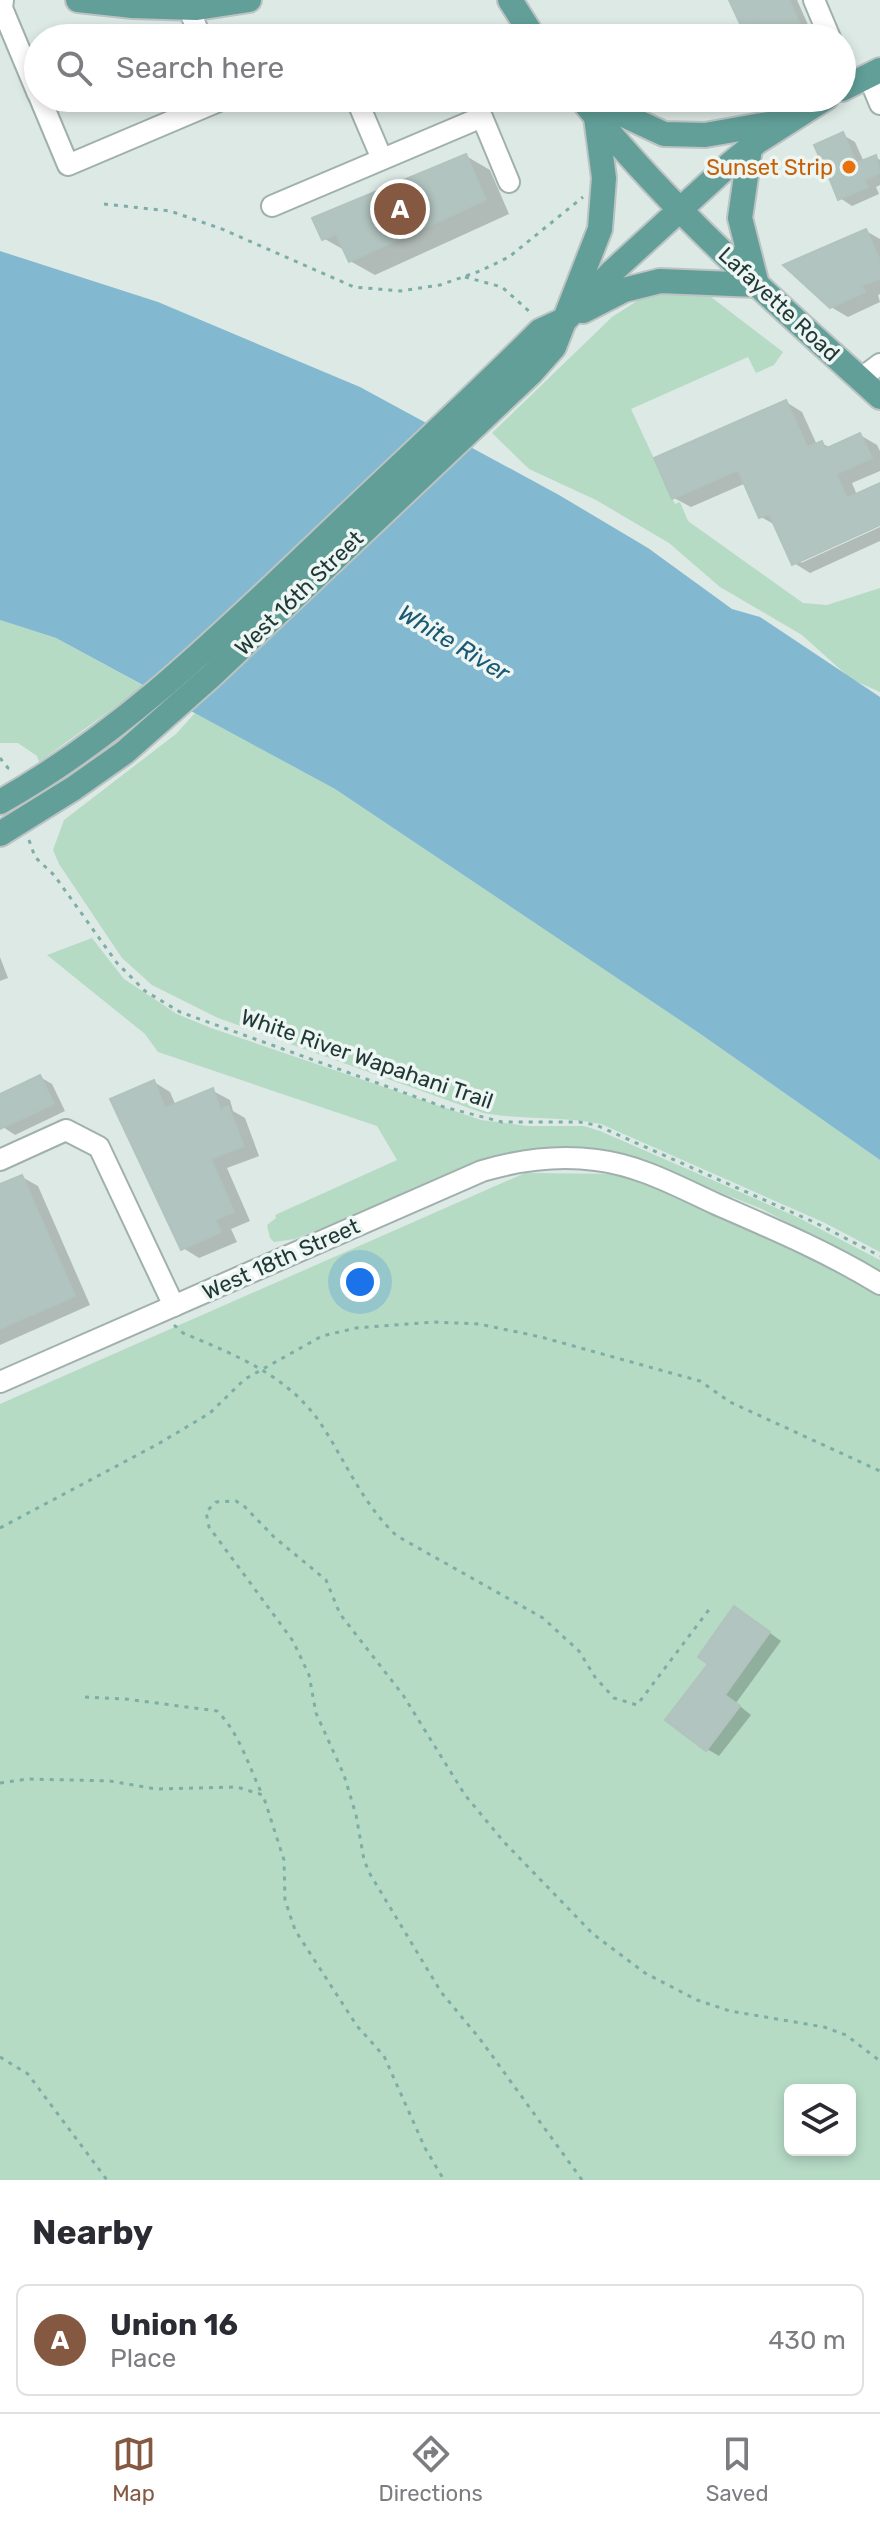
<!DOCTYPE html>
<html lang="en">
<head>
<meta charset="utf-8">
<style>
  :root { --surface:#fff; --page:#f7f7f7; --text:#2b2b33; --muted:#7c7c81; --line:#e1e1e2; --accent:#855841 }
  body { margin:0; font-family:Rubik,sans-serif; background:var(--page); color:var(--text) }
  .controls { position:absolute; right:24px; bottom:24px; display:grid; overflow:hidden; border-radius:12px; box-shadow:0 4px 12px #0003 }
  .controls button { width:72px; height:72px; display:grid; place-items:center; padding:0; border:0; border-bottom:2px solid var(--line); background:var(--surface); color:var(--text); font:40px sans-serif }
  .you { position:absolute; left:360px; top:1282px; width:28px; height:28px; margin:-20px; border:6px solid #fff; border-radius:50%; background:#1a73e8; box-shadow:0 0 0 12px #1a73e833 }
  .badge { display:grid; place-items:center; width:52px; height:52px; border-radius:50%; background:var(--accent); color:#fff; font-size:26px; font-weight:700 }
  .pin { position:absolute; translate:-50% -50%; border:4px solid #fff; box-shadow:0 2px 8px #0006 }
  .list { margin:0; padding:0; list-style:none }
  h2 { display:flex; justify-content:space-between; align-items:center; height:104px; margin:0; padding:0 32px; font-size:34px }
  h2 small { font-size:26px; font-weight:400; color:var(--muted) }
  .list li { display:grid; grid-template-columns:52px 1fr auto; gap:24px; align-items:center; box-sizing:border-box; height:112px; margin:0 16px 16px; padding:0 16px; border:2px solid var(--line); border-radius:12px }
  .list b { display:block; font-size:30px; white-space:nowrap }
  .list p { margin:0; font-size:26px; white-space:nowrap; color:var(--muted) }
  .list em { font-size:26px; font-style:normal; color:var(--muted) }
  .icon { flex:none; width:44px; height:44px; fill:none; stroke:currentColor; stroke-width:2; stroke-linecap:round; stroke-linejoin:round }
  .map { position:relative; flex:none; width:880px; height:2180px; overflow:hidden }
  .search { position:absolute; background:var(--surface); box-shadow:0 4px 12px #0003; left:24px; right:24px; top:24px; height:88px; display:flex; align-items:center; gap:20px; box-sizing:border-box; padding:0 28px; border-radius:44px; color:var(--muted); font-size:30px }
  .sheet { height:232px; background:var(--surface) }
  nav { display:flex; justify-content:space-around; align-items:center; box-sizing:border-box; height:112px; border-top:2px solid var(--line); background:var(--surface); font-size:22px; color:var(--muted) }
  nav a { display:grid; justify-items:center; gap:4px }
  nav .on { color:var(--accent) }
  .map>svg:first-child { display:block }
</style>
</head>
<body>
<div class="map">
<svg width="880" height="2180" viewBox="0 0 880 2180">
  <rect width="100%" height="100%" fill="#dde9e5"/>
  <g fill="#b5dbc5" fill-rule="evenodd">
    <polygon points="671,292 711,297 783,352 774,365 756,373 748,357 631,409 675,504 680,502 688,521 803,603 827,605 880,588 880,692 851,679 802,635 720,587 669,543 596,500 529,469 492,433 612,317 640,299"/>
    <polygon points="0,620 56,638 144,686 39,762 37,756 18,743 0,743"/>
    <path d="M195,713L335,789L699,1033L880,1160V1252L825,1223L601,1124C562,1116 523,1120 483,1113L218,1018L152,985L122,958L59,864L53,850L64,820L176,734Z"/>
    <polygon points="92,938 124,979 177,1014 211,1028 481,1120 528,1126 584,1126 600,1131 797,1217 880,1260 880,1272 762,1209 656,1167 590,1149 551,1148 521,1152 484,1162 295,1239 274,1242 270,1238 267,1225 276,1218 275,1215 397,1160 377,1126 158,1052 145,1034 47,955"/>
    <path d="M525,1173L624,1174L750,1227L880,1294V2180H0V1404ZM790,2090H850V2150H790Z"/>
  </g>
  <polygon fill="#83b9d0" points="0,251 158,302 360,387 559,495 648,548 732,609 760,617 880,697 880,1160 699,1033 335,789 56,638 0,620"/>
  <g fill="#0003">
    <polygon points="732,0 797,0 814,38 772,38 763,33 757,36 744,29"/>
    <polygon points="687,32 696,38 673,38"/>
    <polygon points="843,135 855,142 864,162 876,157 880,160 880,185 876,187 879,194 852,206 840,198 831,176 822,171"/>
    <polygon points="466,156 490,170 509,214 375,275 350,261 346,251 323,238"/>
    <polygon points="866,231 880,239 880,294 878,295 880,302 848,317 831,307"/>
    <polygon points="786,402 802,412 817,445 821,443 831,448 860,435 877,445 880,451 880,471 852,483 857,495 880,485 880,523 801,558 801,563 880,527 880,541 810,573 794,563 777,526 761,517 746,483 691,507 674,498"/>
    <polygon points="0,957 8,978 0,981"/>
    <polygon points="40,1077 52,1084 65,1111 15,1135 3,1127 0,1122 0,1096"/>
    <polygon points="154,1082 170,1092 176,1106 213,1091 230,1100 233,1111 245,1118 259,1156 227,1168 250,1221 231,1229 237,1242 199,1258 183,1248"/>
    <polygon points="22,1177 38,1186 90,1305 0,1345 0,1186"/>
    <polygon points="747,1616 781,1641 736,1703 751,1715 719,1756 707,1749"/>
  </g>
  <g fill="#b2c4bf" stroke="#b0c3bd" stroke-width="2">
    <polygon points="729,0 789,0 806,38 776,38 771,28 760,33 756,24 743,30"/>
    <polygon points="843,132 856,163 876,155 880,173 864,180 868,187 838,200 826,170 820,172 814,158 819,156 814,145"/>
    <polygon points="466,154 486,200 349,262 336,234 322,240 312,218"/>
    <polygon points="866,229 880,260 880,279 862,285 865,292 830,308 783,265"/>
    <polygon points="786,400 807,447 822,441 825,449 860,433 872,458 836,474 847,498 880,483 880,525 792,565 769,514 759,518 738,470 672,499 654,458"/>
    <polygon points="40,1075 54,1104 0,1129 0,1094"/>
    <polygon points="154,1080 165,1108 213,1088 220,1110 228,1106 244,1146 211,1159 234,1212 215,1220 221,1232 181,1250 110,1099"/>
    <polygon points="22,1175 75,1296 0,1329 0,1184"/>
    <polygon points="734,1606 770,1632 725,1695 740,1706 706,1751 665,1720 708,1664 698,1657"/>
  </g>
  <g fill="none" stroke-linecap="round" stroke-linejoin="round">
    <g stroke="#a0b0ad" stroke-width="24">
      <g id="minor">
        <polyline points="3,0 2,8 38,94"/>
        <polyline points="185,0 201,38"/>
        <polyline points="814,0 830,38"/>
        <polyline points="842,66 850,84"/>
        <polyline points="868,75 880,104"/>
        <polyline points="40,98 68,165 226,98"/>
        <polyline points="356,98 382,159"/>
        <polyline points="272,206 482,117 509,182"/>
        <polyline points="860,379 880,364"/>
        <polyline points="0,1160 66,1130 99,1147 174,1306"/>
        <path d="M0,1382L482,1171C519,1160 557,1155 596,1160C639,1165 677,1186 716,1204C771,1228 828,1252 880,1284"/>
      </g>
    </g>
    <g stroke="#bcc3c2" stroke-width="28">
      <g id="major">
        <polyline points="78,0 133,6 197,8 249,0"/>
        <polyline points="510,0 534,38"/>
        <polyline points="842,89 880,70"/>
        <path d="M581,98C668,209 776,302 880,397"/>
        <polyline points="587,98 664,134 705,135 780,122"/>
        <polyline points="750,148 740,218 757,285"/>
        <polyline points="583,311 624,290 660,281 757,285"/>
        <path d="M0,802C118,736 214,642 311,550C387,477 465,406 540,331L566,319L613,271L730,164L757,142L826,98"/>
        <polyline points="0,834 74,788 125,752 210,677 531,373 554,347 600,229 604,178 596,117"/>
      </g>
    </g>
    <g stroke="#7dada5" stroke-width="3" stroke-dasharray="4 6" stroke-linecap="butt">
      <polyline points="104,204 170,211 222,229 354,287 400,291 440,285 480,271 509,257 583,197"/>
      <polyline points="465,277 502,287 530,312"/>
      <polyline points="0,758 8,768 15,769"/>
      <polyline points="29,840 35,857 54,875 117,963 145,991 180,1012 444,1107 502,1122 579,1122 596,1125 816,1223 880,1256"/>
      <path d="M174,1325L183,1333C235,1355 288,1375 321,1424C346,1462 363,1505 397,1536L543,1618L579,1651L595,1677L614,1698L637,1705L711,1607"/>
      <polyline points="0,1528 158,1444 210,1413 245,1379 322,1336 356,1328 434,1322 479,1324 541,1337 700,1381 730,1402 880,1471"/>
      <path d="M85,1697L126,1699L217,1711C239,1732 249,1767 262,1794"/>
      <polyline points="0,1783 28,1779 110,1781 156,1789 237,1787 263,1795 284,1860 285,1900 295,1930 357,2026 384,2056 425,2148 444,2180"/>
      <polyline points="0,2057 28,2074 107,2180"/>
      <polyline points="582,2180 480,2039 441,1992 370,1874 364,1860 356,1815 344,1775 316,1713 309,1675 293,1641 209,1527 206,1512 216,1502 236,1501 245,1507 274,1537 326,1580 340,1614 403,1695 465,1795 504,1842 593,1934 645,1973 697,2000 730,2011 824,2027 846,2035 880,2061"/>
    </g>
    <use href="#minor" stroke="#fff" stroke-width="20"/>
    <use href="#major" stroke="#619f98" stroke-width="24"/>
  </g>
  <circle fill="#e8710a" stroke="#edf6f3" stroke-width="3" cx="849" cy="167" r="8"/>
  <g text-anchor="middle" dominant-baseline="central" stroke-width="7" stroke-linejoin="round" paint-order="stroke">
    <g font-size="22" fill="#c56008" stroke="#edf6f3" text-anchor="end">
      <text x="833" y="167">Sunset Strip</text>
    </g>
    <g font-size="22" fill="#1f3835" stroke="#edf6f3">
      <text transform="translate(779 304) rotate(43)">Lafayette Road</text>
      <text transform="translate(299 593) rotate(-44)">West 16th Street</text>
      <text transform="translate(367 1059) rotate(19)">White River Wapahani Trail</text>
      <text transform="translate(281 1259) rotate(-24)">West 18th Street</text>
    </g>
    <g font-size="24" font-style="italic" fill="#1a5874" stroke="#edf6f3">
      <text transform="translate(454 643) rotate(31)">White River</text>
    </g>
  </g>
</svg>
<div class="controls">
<button><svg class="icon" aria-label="layers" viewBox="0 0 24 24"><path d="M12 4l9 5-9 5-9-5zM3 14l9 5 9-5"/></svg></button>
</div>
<div class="you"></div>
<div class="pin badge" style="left:400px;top:209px">A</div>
<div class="search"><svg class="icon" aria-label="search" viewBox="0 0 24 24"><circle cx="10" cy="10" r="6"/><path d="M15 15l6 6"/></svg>Search here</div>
</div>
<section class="sheet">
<h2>Nearby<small></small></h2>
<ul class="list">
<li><span class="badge">A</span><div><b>Union 16</b><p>Place</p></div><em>430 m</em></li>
</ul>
</section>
<nav>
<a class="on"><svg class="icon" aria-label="map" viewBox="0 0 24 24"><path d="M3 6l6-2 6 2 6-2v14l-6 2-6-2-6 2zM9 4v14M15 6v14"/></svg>Map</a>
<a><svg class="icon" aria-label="directions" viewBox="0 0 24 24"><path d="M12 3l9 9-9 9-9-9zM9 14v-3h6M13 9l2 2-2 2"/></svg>Directions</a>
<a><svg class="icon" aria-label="saved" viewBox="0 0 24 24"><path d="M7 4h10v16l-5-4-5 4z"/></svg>Saved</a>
</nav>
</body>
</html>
